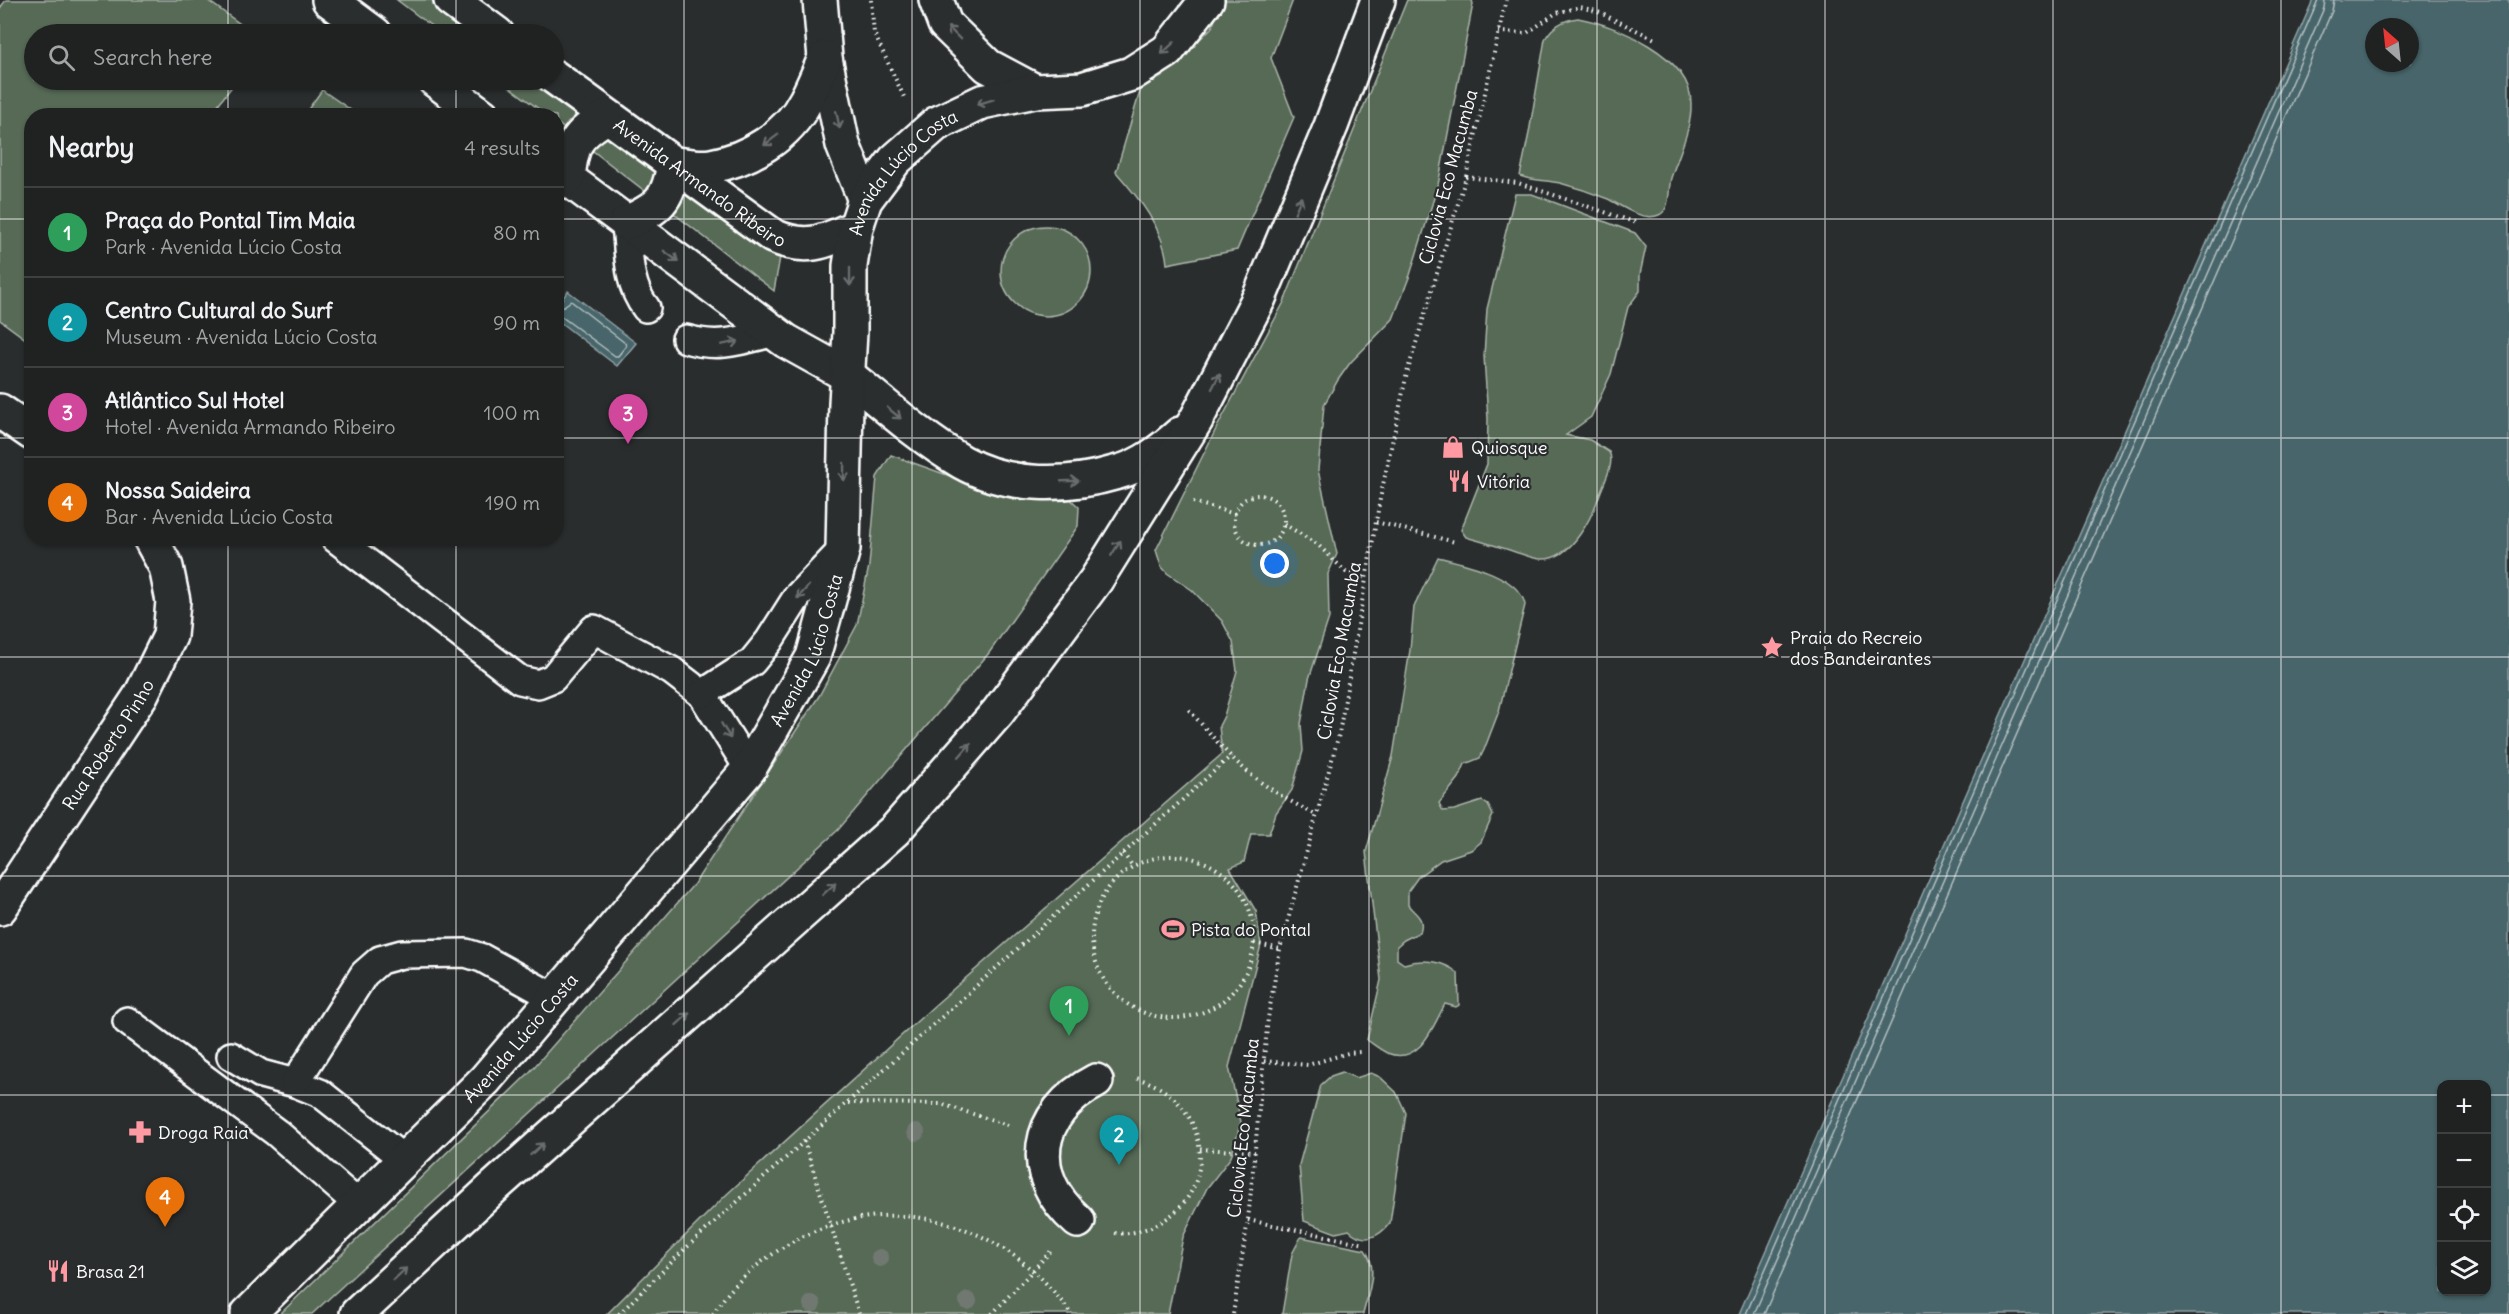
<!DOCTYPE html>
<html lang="en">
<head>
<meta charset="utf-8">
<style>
  :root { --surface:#202222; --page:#2d2f2f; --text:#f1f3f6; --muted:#a2a4a5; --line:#3d3f40; --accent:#ff9aa2 }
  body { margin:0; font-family:Delius,sans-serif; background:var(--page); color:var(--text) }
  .controls { position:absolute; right:18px; bottom:18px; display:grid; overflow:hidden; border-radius:12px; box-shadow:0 2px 4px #0004 }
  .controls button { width:54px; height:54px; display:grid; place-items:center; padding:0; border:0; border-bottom:2px solid var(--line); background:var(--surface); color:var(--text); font:30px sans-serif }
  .compass { position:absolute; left:2365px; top:18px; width:54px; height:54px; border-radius:50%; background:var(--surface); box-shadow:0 2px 4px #0004; rotate:333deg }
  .you { position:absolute; left:1275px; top:564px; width:21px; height:21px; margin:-15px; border:4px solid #fff; border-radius:50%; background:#1a73e8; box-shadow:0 0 0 9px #1a73e833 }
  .badge { display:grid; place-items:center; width:39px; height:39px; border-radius:50%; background:var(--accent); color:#fff; font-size:20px; font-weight:700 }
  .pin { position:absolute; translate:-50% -50px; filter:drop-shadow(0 2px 3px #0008) }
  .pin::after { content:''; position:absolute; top:32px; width:21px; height:18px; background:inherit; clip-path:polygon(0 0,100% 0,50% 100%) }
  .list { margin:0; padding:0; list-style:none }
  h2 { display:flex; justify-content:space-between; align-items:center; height:78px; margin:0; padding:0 24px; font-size:26px }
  h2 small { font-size:20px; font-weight:400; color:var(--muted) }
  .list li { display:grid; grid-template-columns:39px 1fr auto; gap:18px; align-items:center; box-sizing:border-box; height:90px; padding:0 24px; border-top:2px solid var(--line) }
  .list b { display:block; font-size:22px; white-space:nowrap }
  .list p { margin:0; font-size:20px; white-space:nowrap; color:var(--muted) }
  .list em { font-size:20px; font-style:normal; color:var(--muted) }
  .icon { flex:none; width:33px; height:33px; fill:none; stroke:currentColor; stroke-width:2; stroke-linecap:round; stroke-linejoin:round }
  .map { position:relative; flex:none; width:2509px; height:1314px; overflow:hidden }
  .search { position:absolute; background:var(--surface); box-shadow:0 2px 4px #0004; left:24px; top:24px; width:540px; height:66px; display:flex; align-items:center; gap:15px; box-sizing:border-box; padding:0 21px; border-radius:33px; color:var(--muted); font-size:22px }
  .panel { position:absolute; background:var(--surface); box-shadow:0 2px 4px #0004; left:24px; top:108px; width:540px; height:438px; border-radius:24px }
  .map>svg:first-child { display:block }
</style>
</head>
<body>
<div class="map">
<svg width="2509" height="1314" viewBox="0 0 2509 1314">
  <rect width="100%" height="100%" fill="#2a2d2e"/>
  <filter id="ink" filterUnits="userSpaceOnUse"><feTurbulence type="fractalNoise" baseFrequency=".0167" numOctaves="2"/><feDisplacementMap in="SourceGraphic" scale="12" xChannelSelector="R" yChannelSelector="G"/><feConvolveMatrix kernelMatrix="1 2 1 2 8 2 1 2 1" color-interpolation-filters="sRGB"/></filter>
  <g filter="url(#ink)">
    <g fill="#576b56" stroke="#abb5aa" stroke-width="1.5">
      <polygon points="6,0 207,0 254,34 34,34 34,80 237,80 210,115 32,116 31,343 0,320 0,8"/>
      <polygon points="397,0 440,0 486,34 442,34"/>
      <path d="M1223,0H1293L1271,58L1294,117L1237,250L1167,264C1164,229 1139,198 1116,172L1141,88L1163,76L1212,27Z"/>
      <polygon points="1407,0 1472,0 1473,4 1438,185 1410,275 1393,319 1350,363 1338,380 1324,405 1318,470 1337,554 1328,574 1329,618 1309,679 1301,724 1303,751 1292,790 1276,813 1269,834 1251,834 1244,862 1230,868 1256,911 1261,945 1229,1067 1241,1122 1231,1157 1207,1188 1183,1237 1168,1314 607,1314 726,1195 935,1005 1222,754 1219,726 1224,716 1237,671 1233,642 1222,621 1192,590 1167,573 1161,566 1156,550 1216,429 1284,302"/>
      <path d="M1578,18C1616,25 1691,56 1691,103C1692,129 1679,153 1671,178C1668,189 1671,210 1659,215C1643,222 1622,206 1608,199C1593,193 1575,187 1560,183C1546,180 1533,181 1520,176L1529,133L1545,39C1552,26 1563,20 1578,18Z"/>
      <polygon points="500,80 545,80 780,257 774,291 557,123 556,116 547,115"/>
      <polygon points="322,90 358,115 304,115"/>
      <path d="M1515,194H1532L1635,233L1646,247L1640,274V291L1628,307L1611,374L1591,417L1566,435L1590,440L1609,452C1615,462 1605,481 1601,491C1593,515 1572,561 1541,559C1534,559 1525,555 1518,553C1501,547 1483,542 1466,537L1461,530L1487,464L1488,419L1484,356L1487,309Z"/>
      <circle cx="1046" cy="271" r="45"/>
      <polygon points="891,455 1014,499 1066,495 1079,507 1078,526 989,653 838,830 312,1314 280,1314 528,1074 694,884 819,696 857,625 869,566 877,477"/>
      <path d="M1438,557C1463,563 1520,575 1525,605L1499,711L1484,750L1480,758L1465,764L1459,778L1439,803L1443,811L1454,810L1482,801L1488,805L1493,815L1481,842L1471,850L1441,860L1418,877L1408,891V905C1416,915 1425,918 1420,932L1404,940L1397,946V959L1404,964C1422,958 1444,961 1458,973L1459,1005L1456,1007L1445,1004C1433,1026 1420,1066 1387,1053C1380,1050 1373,1044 1367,1040L1381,980L1366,852L1393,756L1410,650L1414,607Z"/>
      <path d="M1342,1072L1356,1078L1371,1073L1380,1077L1396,1092L1406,1113L1390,1223C1378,1238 1364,1244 1349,1230L1336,1233L1304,1221L1299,1165L1321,1085L1331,1076Z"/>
      <path d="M1301,1237L1365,1250C1379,1268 1368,1294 1363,1314H1282L1292,1254Z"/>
    </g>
    <g fill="#47656a" stroke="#91a3a6" stroke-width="1.5" fill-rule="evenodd">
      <path d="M2313,0H2509V1314H1739ZM2374,27H2410V63H2374ZM2442,1084H2486V1292H2442Z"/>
      <polygon points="568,291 636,343 617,366 557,320 557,306"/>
    </g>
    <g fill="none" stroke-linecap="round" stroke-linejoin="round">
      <g stroke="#b5c1c3" stroke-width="1.5">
        <polyline points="556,309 561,308 571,301 625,343 626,346 618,356 615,356 562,317 556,315"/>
        <polyline points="1746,1314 2318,0"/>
        <polyline points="1754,1314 2324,8 2325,0"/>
        <polyline points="1764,1314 2332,11 2334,0"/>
      </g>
      <g stroke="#fff" stroke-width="32">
        <g id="lane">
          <path d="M626,223C629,252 627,284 646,308"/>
          <path d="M686,339C719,349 742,340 775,332"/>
          <polyline points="335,538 520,680 538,684 553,678 594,629 672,671 702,694 749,769"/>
          <polyline points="702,694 752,662 769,641 797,597 843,549"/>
          <polyline points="127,1021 277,1133 359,1205"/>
          <polyline points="231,1056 261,1074 295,1083 320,1093 406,1161"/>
          <polyline points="295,1083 364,974 380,960 402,954 466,953 482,958 553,997"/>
        </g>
      </g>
      <g stroke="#fff" stroke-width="38">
        <g id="street">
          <polyline points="329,0 375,34"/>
          <polyline points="451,0 497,34"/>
          <polyline points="820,0 825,58 843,145 865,200"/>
          <polyline points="936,0 945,24 988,66 1035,91"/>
          <path id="s1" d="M554,77L773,236C807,251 824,242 856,227"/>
          <polyline points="435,80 483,116"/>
          <polyline points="556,170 786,341 849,376"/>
          <path d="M568,179C571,144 576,135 606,117"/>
          <path d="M626,223C659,208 668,201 674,164C686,165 699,168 711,166C750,159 788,136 806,100C813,87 819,72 825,58"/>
          <polyline points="0,411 32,433"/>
          <path id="s2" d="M0,908L141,695L170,636L173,601L166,567L150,538"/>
          <path d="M1078,1221C1025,1175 1034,1113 1096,1081"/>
        </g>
      </g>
      <g stroke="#fff" stroke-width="38">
        <g id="secondary">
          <path d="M849,376C885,405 921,438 962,462C1008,488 1068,487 1118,472C1142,466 1162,450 1180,434"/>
          <path id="s3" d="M248,1314L485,1080L749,769L813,657L843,549L846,403L850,332V266L856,227L865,200L895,160L936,124L982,102L1035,91L1082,89L1131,74L1167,51L1207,0"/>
          <polyline points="357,1314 494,1187 895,830 998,712 1096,580 1196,420 1259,298 1331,126 1378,0"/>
        </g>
      </g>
      <g stroke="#fff" stroke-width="4" stroke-dasharray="1.5 4.5" stroke-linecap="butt">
        <polyline points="871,0 874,33 904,97"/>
        <polyline points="1498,32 1527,33 1556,13 1580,7 1596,11 1655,39"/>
        <polyline points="1466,177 1518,183 1637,223"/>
        <circle cx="1259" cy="520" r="25"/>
        <polyline points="1193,502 1235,514"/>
        <polyline points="1376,522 1455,542"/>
        <polyline points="1284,524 1317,544 1346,572 1366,578"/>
        <path d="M1189,710C1209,732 1227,755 1250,774C1270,790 1293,803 1316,815"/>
        <polyline points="1123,853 1133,867"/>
        <circle cx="1173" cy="937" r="81"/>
        <polyline points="1254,943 1280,949"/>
        <polyline points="1264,1061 1308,1065 1348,1053 1361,1052"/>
        <polyline points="848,1103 941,1104 1008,1125"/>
        <polyline points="804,1141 859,1314"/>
        <polyline points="1200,1149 1255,1152"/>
        <polyline points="1248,1220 1365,1244"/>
        <path d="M1115,1233C1127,1235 1140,1231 1151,1227C1225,1195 1211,1098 1136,1078"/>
        <polyline points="619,1314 686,1248 1231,756"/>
        <path d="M713,1314C730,1286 755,1265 782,1248C882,1185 1005,1218 1071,1314"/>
        <polyline points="992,1314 1051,1251"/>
        <polyline points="1233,1314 1248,1220 1268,1018 1280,949 1339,734 1380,499 1407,373 1466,177 1506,0"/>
      </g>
      <use href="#lane" stroke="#2a2d2e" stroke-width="27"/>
      <use href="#street" stroke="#2a2d2e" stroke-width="33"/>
      <use href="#secondary" stroke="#2a2d2e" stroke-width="33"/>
    </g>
    <g fill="#717872">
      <circle cx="916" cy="1132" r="9"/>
      <circle cx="880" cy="1258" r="9"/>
      <circle cx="968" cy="1301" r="9"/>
      <circle cx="812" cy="1304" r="9"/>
    </g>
    <defs><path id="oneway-shaft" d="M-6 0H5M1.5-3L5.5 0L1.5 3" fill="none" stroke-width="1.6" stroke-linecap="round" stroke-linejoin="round" transform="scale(1.5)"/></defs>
    <g stroke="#6a6c6d">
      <use href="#oneway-shaft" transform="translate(954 33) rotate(-135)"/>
      <use href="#oneway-shaft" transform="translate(1168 48) rotate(137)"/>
      <use href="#oneway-shaft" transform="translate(985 102) rotate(163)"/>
      <use href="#oneway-shaft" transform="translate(838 120) rotate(78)"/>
      <use href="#oneway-shaft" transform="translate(771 140) rotate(143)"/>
      <use href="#oneway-shaft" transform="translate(1298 205) rotate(-67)"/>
      <use href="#oneway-shaft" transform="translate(671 256) rotate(36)"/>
      <use href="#oneway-shaft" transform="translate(850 277) rotate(90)"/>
      <use href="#oneway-shaft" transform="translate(730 343) rotate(-12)"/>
      <use href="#oneway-shaft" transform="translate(1216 381) rotate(-63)"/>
      <use href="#oneway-shaft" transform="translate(894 413) rotate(39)"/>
      <use href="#oneway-shaft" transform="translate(844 472) rotate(91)"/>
      <use href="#oneway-shaft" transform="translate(1070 481) rotate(-2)"/>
      <use href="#oneway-shaft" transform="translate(1116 548) rotate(-58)"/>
      <use href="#oneway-shaft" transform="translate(803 592) rotate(132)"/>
      <use href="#oneway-shaft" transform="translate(726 731) rotate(59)"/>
      <use href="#oneway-shaft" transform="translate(965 750) rotate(-49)"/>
      <use href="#oneway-shaft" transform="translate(829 889) rotate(-42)"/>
      <use href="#oneway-shaft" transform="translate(683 1019) rotate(-42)"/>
      <use href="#oneway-shaft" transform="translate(537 1149) rotate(-42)"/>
      <use href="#oneway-shaft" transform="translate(400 1274) rotate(-43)"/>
    </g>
  </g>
  <path fill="none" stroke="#fff" stroke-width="1.5" stroke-opacity="0.55" d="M228,0V34M456,0V34M684,0V1314M912,0V1314M1140,0V1314M1369,0V1314M1597,0V1314M1825,0V1314M2053,0V1314M2281,0V1314M228,80V116M456,80V116M0,219H32M556,219H2509M0,438H32M556,438H2509M228,538V1314M456,538V1314M0,657H2509M0,876H2509M0,1095H2442M2486,1095H2509"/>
  <defs>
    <g id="shop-bare" transform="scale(1.8)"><path d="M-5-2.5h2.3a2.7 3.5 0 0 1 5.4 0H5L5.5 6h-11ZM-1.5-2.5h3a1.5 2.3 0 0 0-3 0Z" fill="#ff9aa2" stroke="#2a2d2e" stroke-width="2.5" paint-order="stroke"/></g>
    <g id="restaurant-bare" transform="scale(1.8)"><path d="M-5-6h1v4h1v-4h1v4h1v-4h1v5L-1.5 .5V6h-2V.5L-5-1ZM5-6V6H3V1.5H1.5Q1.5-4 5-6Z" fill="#ff9aa2" stroke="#2a2d2e" stroke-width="2.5" paint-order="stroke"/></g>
    <g id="sight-bare" transform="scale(1.8)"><path d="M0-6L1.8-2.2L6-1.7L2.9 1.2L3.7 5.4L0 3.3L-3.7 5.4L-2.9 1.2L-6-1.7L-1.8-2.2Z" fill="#ff9aa2" stroke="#2a2d2e" stroke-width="2.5" paint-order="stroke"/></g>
    <g id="stadium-bare" transform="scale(1.8)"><path d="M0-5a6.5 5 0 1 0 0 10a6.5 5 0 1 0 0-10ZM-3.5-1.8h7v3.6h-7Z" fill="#ff9aa2" stroke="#2a2d2e" stroke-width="2.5" paint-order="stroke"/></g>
    <g id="pharmacy-bare" transform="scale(1.8)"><path d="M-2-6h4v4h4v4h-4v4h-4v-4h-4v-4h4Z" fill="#ff9aa2" stroke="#2a2d2e" stroke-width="2.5" paint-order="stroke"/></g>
  </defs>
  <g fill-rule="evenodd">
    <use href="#shop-bare" x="1453" y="447"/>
    <use href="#restaurant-bare" x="1459" y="481"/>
    <use href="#sight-bare" x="1772" y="647"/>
    <use href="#stadium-bare" x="1173" y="929"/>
    <use href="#pharmacy-bare" x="140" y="1132"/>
    <use href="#restaurant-bare" x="58" y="1271"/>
  </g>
  <g text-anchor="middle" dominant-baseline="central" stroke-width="4.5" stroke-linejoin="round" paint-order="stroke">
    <g font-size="18" fill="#fff" stroke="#2a2d2e">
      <text stroke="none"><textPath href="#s3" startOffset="1378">Avenida Lúcio Costa</textPath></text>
      <text transform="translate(1448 177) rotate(-75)">Ciclovia Eco Macumba</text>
      <text stroke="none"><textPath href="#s1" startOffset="180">Avenida Armando Ribeiro</textPath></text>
      <text stroke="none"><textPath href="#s3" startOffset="874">Avenida Lúcio Costa</textPath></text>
      <text transform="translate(1339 651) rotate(-80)">Ciclovia Eco Macumba</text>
      <text stroke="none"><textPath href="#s2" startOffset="196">Rua Roberto Pinho</textPath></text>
      <text stroke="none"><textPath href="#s3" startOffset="388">Avenida Lúcio Costa</textPath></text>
      <text transform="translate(1243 1128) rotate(-84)">Ciclovia Eco Macumba</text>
    </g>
    <g font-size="18" fill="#fff" stroke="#2a2d2e" text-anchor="start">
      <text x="1471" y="447">Quiosque</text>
      <text x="1477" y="481">Vitória</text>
      <text x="1790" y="637">Praia do Recreio<tspan x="1790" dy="21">dos Bandeirantes</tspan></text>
      <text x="1191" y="929">Pista do Pontal</text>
      <text x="158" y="1132">Droga Raia</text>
      <text x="76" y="1271">Brasa 21</text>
    </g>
  </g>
</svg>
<div class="controls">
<button>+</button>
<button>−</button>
<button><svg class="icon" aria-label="locate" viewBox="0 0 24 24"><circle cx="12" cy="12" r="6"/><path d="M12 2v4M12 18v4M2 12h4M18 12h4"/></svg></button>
<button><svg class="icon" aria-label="layers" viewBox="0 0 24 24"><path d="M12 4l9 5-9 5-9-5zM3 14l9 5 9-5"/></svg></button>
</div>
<svg class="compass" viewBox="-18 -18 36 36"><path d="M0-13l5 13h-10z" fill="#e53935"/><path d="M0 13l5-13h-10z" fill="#a2a4a5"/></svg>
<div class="you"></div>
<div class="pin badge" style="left:1069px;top:1036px;background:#2e9e5b">1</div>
<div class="pin badge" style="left:1119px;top:1165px;background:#0f9aa8">2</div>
<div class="pin badge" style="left:628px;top:444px;background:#d1479c">3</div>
<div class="pin badge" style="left:165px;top:1227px;background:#e8710a">4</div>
<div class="search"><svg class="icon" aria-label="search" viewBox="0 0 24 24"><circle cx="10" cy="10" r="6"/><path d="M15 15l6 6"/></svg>Search here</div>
<section class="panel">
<h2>Nearby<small>4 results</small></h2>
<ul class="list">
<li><span class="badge" style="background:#2e9e5b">1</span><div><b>Praça do Pontal Tim Maia</b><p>Park · Avenida Lúcio Costa</p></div><em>80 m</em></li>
<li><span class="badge" style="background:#0f9aa8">2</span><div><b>Centro Cultural do Surf</b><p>Museum · Avenida Lúcio Costa</p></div><em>90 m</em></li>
<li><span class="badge" style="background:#d1479c">3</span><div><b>Atlântico Sul Hotel</b><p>Hotel · Avenida Armando Ribeiro</p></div><em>100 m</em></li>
<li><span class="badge" style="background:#e8710a">4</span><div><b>Nossa Saideira</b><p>Bar · Avenida Lúcio Costa</p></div><em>190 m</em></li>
</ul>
</section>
</div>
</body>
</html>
